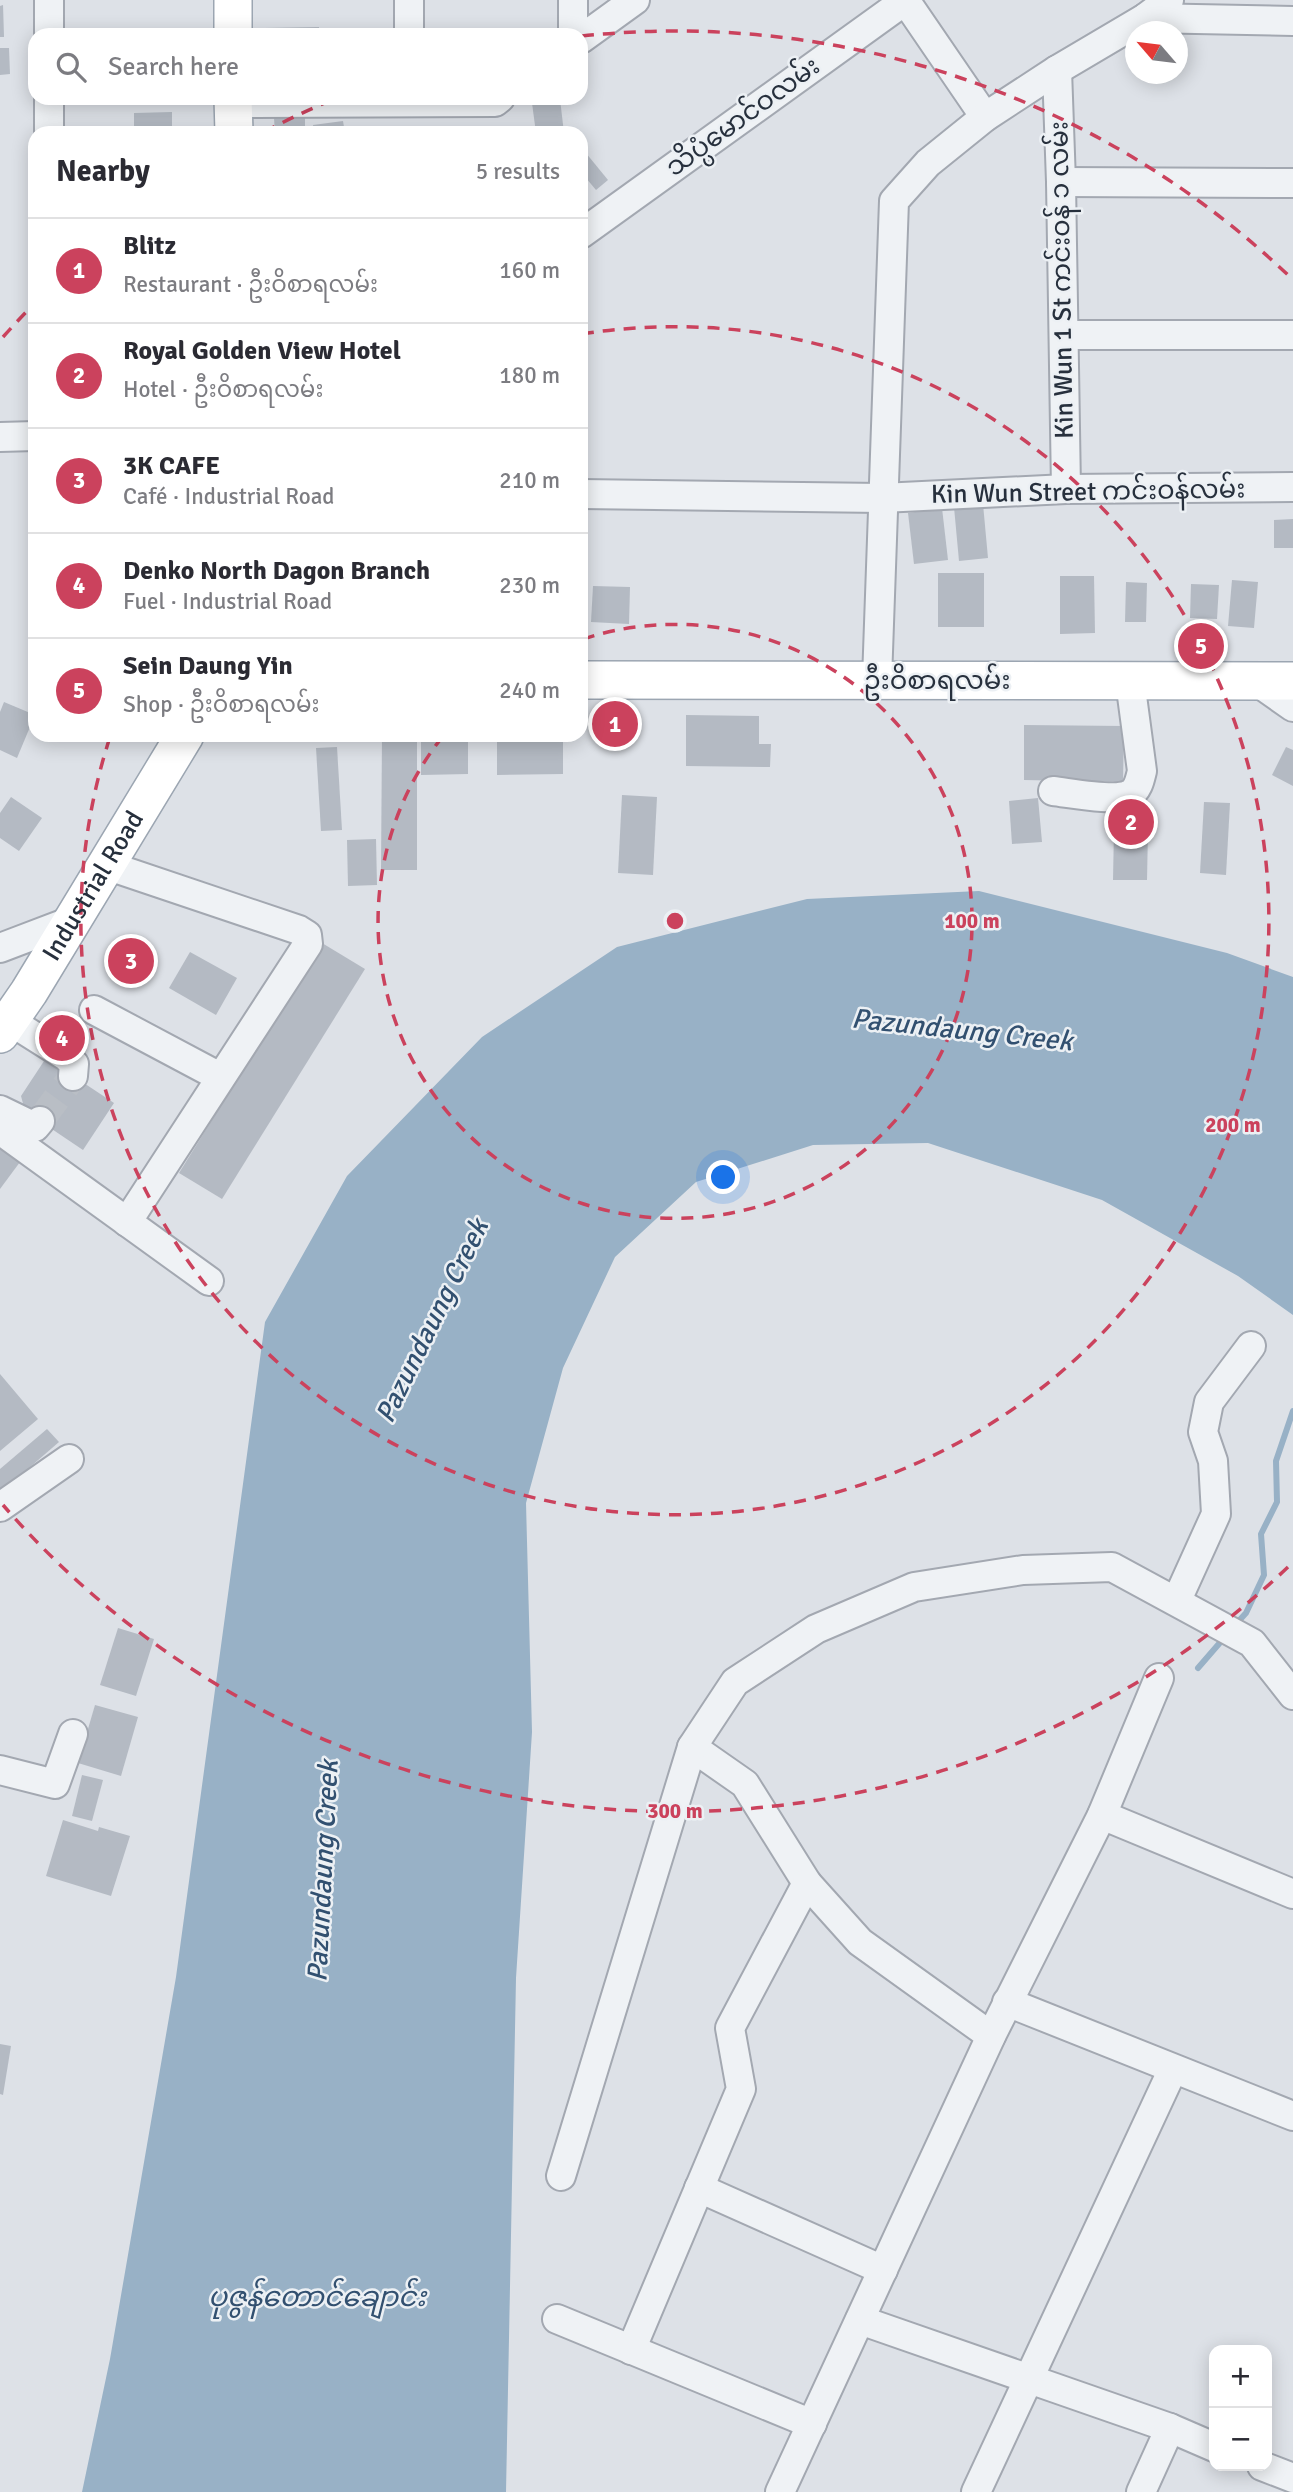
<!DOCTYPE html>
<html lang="en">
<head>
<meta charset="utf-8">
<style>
  :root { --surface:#fff; --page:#f2f2f3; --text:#2b2b33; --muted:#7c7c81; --line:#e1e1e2; --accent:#cb425d }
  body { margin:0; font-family:Signika,"Noto Sans Myanmar",sans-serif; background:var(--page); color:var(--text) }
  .controls { position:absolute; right:21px; bottom:21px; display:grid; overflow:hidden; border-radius:14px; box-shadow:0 4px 18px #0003 }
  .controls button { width:63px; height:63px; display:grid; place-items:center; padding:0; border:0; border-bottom:2px solid var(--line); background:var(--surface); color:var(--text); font:35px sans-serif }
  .compass { position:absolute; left:1125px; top:21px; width:63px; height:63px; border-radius:50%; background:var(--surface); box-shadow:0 4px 18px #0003; rotate:298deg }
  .you { position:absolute; left:724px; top:1178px; width:24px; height:24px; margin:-18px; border:5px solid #fff; border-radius:50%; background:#1a73e8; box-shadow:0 0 0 10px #1a73e833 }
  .badge { display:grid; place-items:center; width:46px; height:46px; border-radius:50%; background:var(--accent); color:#fff; font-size:23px; font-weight:700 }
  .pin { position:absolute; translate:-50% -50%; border:4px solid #fff; box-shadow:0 2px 7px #0006 }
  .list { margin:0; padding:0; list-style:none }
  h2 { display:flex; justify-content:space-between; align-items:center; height:91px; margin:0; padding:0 28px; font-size:30px }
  h2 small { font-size:23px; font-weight:400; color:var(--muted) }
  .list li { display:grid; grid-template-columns:46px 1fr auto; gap:21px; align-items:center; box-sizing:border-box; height:105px; padding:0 28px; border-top:2px solid var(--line) }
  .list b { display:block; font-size:26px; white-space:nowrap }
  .list p { margin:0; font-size:23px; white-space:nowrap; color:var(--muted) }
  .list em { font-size:23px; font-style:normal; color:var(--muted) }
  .icon { flex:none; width:38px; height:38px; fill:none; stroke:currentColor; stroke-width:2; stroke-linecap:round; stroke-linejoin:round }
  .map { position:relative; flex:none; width:1293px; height:2492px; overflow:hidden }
  .search { position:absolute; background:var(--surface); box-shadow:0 4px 18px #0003; left:28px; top:28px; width:560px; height:77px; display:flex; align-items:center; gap:18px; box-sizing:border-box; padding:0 24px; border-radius:21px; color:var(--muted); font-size:26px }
  .panel { position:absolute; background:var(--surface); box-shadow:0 4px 18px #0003; left:28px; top:126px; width:560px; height:616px; border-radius:21px }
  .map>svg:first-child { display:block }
</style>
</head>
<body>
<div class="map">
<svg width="1293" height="2492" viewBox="0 0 1293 2492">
  <rect width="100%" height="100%" fill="#dde1e7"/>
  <polygon fill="#98b1c6" points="979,891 1227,953 1293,977 1293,1315 1238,1276 1102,1200 928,1143 813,1145 696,1182 615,1257 563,1368 526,1503 532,1732 516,1978 506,2492 82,2492 110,2359 176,1977 265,1322 347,1176 482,1037 617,947 807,899"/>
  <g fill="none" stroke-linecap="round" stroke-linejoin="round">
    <g stroke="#98b1c6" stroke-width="6">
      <polyline points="1236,1624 1246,1613 1264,1575 1261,1534 1277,1502 1276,1461 1293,1411"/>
      <polyline points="1198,1668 1224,1638"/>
    </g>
  </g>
  <g fill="#b4bac3">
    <polygon points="3,5 4,37 0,37 0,6"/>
    <polygon points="319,27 319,35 265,35 265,28"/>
    <polygon points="0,48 9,48 10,74 0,75"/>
    <polygon points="560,99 564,133 536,133 532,103"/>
    <polygon points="172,112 172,133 134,133 134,113"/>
    <polygon points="305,116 305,133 275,133 274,118"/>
    <polygon points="343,121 345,133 314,133 313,125"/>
    <polygon points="581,147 608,180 596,190 581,172"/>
    <polygon points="983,504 988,558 959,561 954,507"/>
    <polygon points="942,508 948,560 914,564 908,513"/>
    <polygon points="1293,519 1293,548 1274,548 1274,520"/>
    <rect x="938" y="573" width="46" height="54"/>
    <polygon points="1060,576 1094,576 1095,633 1060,634"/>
    <polygon points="1232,580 1258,582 1254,628 1228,626"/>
    <polygon points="1126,582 1147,583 1146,622 1125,622"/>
    <polygon points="1191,584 1219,585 1217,619 1190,618"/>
    <polygon points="593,586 630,587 629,624 591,622"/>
    <polygon points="4,702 35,715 17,758 0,750 0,712"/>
    <polygon points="686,715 759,716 759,744 771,744 770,767 686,766"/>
    <polygon points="1024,725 1124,726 1123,782 1024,780"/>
    <polygon points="382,735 417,735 417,870 381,870"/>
    <polygon points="421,735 468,735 468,774 421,775"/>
    <polygon points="497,735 563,735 563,774 497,775"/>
    <polygon points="337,747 342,830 321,831 316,748"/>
    <polygon points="1286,747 1293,750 1293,786 1272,775"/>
    <polygon points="622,795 657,797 653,875 618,873"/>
    <polygon points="11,797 42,818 19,851 0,838 0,813"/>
    <polygon points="1038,798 1042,842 1012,844 1009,801"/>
    <polygon points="1204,802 1230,803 1226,875 1200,873"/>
    <polygon points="1114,829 1148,830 1147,880 1113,880"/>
    <polygon points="376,839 377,885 348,886 347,840"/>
    <polygon points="322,943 365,969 222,1199 179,1173"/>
    <polygon points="190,952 237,978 216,1015 169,988"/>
    <polygon points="46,1058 114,1103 83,1150 25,1111 21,1096"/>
    <polygon points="0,1147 20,1162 0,1189"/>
    <polygon points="0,1374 38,1419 0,1451"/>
    <polygon points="47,1429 59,1442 0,1493 0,1469"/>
    <polygon points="118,1628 154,1639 136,1696 100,1685"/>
    <polygon points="95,1705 138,1717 121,1776 78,1763"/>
    <polygon points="82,1775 103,1780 92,1821 72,1816"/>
    <polygon points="63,1820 98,1831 99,1827 130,1836 111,1896 46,1876"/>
    <polygon points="0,2044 11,2046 3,2095 0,2094"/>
  </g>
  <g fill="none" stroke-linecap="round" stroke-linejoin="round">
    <polyline stroke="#b9bec5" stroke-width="28" stroke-dasharray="28 14" stroke-linecap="butt" points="40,1121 73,1076"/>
    <g stroke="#a3a8b1" stroke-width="32">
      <g id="minor">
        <polyline points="49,0 49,35"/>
        <polyline points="409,0 409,35"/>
        <polyline points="905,0 985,117"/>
        <polyline points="1145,18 1293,21"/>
        <polyline points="573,35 573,0"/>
        <polyline points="581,39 635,0"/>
        <polyline points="1057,70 1061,182 1066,489"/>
        <polyline points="49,98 49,133"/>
        <polyline points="234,103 495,102 500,98"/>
        <polyline points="1061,182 1293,183"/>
        <polyline points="581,234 906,0"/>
        <polyline points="1064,335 1293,335"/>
        <polyline points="0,437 35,436"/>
        <polyline points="581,494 882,498 1066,489 1293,487"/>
        <polyline points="877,680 894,201 928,163 985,117 1057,70 1145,18 1169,0"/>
        <polyline points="1256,681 1293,707"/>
        <path d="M1053,791C1071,793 1116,802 1130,794C1138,790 1140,779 1142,771L1130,681"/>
        <polyline points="106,865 299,930 307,935 308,944 127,1222"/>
        <polyline points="0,948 71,921"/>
        <polyline points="94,1010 220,1077"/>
        <polyline points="10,1021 67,1057 74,1064 73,1076"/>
        <polyline points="0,1110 35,1127 40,1121"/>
        <polyline points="0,1130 209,1281"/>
        <polyline points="0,1507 69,1459"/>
        <polyline points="1177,1600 1216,1514 1213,1461 1203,1432 1209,1402 1251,1346"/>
        <polyline points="692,1747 745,1784 807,1883 860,1942 991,2036"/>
        <polyline points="0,1770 55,1784 73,1734"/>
        <polyline points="1102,1815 1293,1894"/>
        <polyline points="1007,2002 1293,2116"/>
        <polyline points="561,2176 692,1747 735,1682 816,1629 914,1587 1023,1570 1112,1567 1252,1643 1293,1695"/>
        <polyline points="699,2188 883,2270"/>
        <polyline points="557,2319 812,2424"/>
        <polyline points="860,2320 1170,2428 1214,2447"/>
        <polyline points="631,2350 741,2089 730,2028 807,1883"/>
        <polyline points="1262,2466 1293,2478"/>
        <polyline points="780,2492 991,2036 1102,1815 1159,1678"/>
        <polyline points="976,2492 1173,2069"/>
        <polyline points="1141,2492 1170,2428"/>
      </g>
    </g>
    <g stroke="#9ca6b2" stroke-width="40">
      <g id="major">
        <polyline points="233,0 233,35"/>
        <polyline points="233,98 234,133"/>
        <polyline points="581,680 1293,681"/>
        <path id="s1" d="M0,1034L29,992L185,735"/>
      </g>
    </g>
    <use href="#minor" stroke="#eff2f5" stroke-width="28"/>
    <use href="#major" stroke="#fff" stroke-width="37"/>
  </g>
  <g fill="none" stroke="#cb425d" stroke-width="3.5" stroke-dasharray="12 9">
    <path d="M583 639A297 297 0 1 1 443 736"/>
    <path d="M582 334A594 594 0 1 1 110 737"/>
    <path d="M1288 1567A890 890 0 0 1 3 1505M3 337A890 890 0 0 1 35 303M264 132A890 890 0 0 1 334 99M582 36A890 890 0 0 1 1288 275"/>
  </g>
  <g text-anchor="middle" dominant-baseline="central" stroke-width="5" stroke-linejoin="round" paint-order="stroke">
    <g font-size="26" fill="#27303d" stroke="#ecf0f4">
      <text transform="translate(743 117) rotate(-36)">သိပ္ပံမောင်ဝလမ်း</text>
      <text transform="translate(1062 280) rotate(-91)">Kin Wun 1 St ကင်းဝန် ၁ လမ်း</text>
      <text transform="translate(1088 492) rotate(-1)">Kin Wun Street ကင်းဝန်လမ်း</text>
      <text x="937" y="681">ဦးဝိစာရလမ်း</text>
      <text stroke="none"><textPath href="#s1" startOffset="175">Industrial Road</textPath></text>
    </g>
    <g font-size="28" font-style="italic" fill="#325070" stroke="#ecf0f4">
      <text transform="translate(962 1030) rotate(6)">Pazundaung Creek</text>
      <text transform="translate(432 1321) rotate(-64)">Pazundaung Creek</text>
      <text transform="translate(323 1871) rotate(-87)">Pazundaung Creek</text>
      <text x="317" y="2297">ပုဇွန်တောင်ချောင်း</text>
    </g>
  </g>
  <circle cx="675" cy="921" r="10" fill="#cb425d" stroke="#ecf0f4" stroke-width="3.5"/>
  <g font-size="21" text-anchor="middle" font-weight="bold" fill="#cb425d" stroke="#ecf0f4" stroke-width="5" stroke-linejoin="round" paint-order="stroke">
    <text x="972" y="928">100 m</text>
    <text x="1233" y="1132">200 m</text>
    <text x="675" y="1818">300 m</text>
  </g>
</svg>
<div class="controls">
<button>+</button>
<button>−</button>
</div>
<svg class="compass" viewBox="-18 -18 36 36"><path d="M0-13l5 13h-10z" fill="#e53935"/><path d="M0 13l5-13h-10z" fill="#7c7c81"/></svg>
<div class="you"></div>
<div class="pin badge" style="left:615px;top:724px">1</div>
<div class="pin badge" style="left:1131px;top:822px">2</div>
<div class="pin badge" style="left:131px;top:961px">3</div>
<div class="pin badge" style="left:62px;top:1038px">4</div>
<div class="pin badge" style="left:1201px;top:646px">5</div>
<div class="search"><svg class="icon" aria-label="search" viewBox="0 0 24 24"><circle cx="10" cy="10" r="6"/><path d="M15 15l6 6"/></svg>Search here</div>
<section class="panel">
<h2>Nearby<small>5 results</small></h2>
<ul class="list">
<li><span class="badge">1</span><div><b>Blitz</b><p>Restaurant · ဦးဝိစာရလမ်း</p></div><em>160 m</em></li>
<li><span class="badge">2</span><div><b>Royal Golden View Hotel</b><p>Hotel · ဦးဝိစာရလမ်း</p></div><em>180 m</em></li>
<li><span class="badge">3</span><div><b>3K CAFE</b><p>Café · Industrial Road</p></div><em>210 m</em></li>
<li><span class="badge">4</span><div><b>Denko North Dagon Branch</b><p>Fuel · Industrial Road</p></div><em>230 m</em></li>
<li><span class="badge">5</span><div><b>Sein Daung Yin</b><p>Shop · ဦးဝိစာရလမ်း</p></div><em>240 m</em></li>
</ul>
</section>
</div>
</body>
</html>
